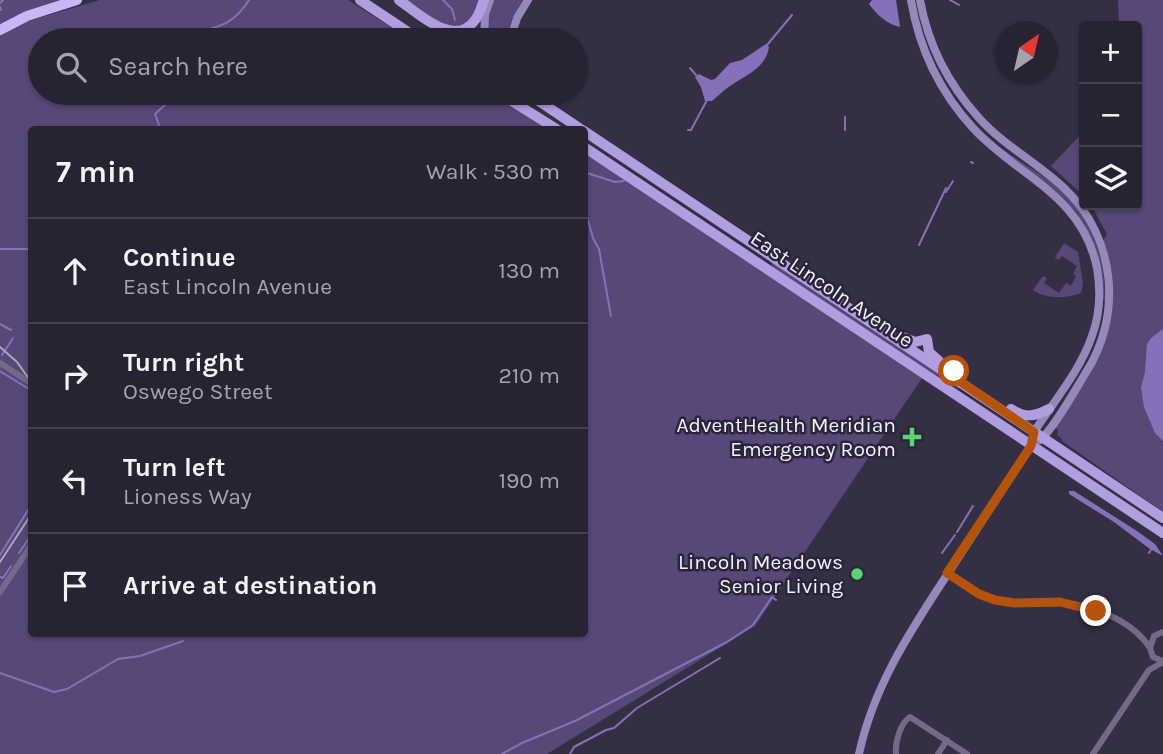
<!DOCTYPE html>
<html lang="en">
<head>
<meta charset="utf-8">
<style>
  :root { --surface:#282333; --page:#342f3f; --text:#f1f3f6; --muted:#a5a4ac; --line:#44404e }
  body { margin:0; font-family:Karla,sans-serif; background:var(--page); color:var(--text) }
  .controls { position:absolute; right:21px; top:21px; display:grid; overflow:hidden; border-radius:7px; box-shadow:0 2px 5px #0004 }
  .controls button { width:63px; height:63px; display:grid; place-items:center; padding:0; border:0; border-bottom:2px solid var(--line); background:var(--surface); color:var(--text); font:35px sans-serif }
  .compass { position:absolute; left:995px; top:21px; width:63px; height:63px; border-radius:50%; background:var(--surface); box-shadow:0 2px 5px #0004; rotate:34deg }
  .stop { position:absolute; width:21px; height:21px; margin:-16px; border:5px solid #b45309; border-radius:50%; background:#fff }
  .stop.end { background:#b45309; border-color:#fff; box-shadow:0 2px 7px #0008 }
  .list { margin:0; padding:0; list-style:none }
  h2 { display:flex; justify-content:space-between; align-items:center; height:91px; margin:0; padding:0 28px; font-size:30px }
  h2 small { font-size:23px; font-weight:400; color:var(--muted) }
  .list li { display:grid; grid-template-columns:46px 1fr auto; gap:21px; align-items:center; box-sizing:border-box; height:105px; padding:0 28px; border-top:2px solid var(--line) }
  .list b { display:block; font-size:26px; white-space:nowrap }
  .list p { margin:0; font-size:23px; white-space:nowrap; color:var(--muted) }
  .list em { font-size:23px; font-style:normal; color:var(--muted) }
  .icon { flex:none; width:38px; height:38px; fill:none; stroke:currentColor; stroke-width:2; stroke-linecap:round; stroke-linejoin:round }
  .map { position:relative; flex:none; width:1163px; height:754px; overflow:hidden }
  .search { position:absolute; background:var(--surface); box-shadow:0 2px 5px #0004; left:28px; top:28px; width:560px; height:77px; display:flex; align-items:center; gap:18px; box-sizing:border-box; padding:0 24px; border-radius:38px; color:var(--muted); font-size:26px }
  .panel { position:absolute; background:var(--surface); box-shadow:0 2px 5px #0004; left:28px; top:126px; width:560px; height:511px; border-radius:7px }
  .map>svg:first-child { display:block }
</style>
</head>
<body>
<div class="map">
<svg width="1163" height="754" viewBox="0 0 1163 754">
  <rect width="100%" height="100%" fill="#352f44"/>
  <g fill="#574878">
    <polygon points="0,0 61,0 0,25"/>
    <polygon points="100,0 348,0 411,40 40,40 40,93 490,93 548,129 32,130 32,634 584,634 585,153 922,378 755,626 547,754 0,754 0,35 25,22"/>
    <polygon points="401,0 481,0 471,22 448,29"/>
    <polygon points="494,0 523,0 512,19 505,40 488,40 487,22"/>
    <path d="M1118,0H1163V512L1062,441V439L1057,435L1058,430L1054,427C1096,360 1129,324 1103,241L1107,234L1091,205H1137V26H1119Z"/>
    <polygon points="1084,131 1084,196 1051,166"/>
    <path d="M996,145L1055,184L1076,206L1091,228L1103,264L1105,302C1095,285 1098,258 1091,239C1075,194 1029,176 996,145Z"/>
    <path d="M1064,243L1078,252L1083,283L1081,293C1067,299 1045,299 1033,290L1043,276L1047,278L1044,283L1059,293L1066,283L1071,286L1076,276L1073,274L1077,266L1062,256L1059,260L1055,257Z"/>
    <polygon points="771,261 960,387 959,389 939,378 773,268"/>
  </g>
  <g fill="#8770ba">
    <path d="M872,0H896L900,27C888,25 876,14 869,4Z"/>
    <path d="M766,44L769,47C766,68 746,75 730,86C724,90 718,96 712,101H705L701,87L695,77L699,74L711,80L715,79L730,63L742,60Z"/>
    <polygon points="1163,329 1163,441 1155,433 1144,407 1141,387 1145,372 1147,344 1151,338"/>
    <polygon points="1069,491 1074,491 1137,531 1155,544 1163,556 1150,549 1114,522 1069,494"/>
  </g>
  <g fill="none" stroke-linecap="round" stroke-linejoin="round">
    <g stroke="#8770ba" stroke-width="2">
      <polyline points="443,0 452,9 455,20"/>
      <polyline points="950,0 959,5"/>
      <polyline points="0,3 3,0"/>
      <polyline points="0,7 1,10"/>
      <path d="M180,40C210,24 228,33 249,0"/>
      <polyline points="767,45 792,15"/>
      <polyline points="690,68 696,75"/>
      <polyline points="157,130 159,125 155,114 178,93"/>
      <polyline points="688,130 691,130 707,100"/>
      <polyline points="845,130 845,117"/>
      <polyline points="971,162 973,163"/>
      <polyline points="584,172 615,182 624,181"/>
      <polyline points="946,192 953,181"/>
      <polyline points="584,206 593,238 599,249 611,316"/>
      <polyline points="919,245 946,188"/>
      <polyline points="0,249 32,249"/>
      <polyline points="0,324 11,330"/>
      <polyline points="2,355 13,338"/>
      <polyline points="0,371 32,391"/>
      <polyline points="957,532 973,506"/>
      <polyline points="19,553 32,534"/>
      <polyline points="942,553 955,535"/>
      <polyline points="1149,553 1152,548"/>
      <polyline points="0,555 32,504"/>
      <polyline points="0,577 3,578 11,566"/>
      <polyline points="0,673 54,692 67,689 118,659 140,656 183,641"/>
      <polyline points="502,754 522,743 575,721 727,642 753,625 772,597 776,600"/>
      <polyline points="570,754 574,747 606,730 614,728 637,708 720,658"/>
    </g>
    <g stroke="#736a8a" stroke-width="6">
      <polyline points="0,363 32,384"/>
      <path d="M947,574C964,585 980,597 1000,601C1017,604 1033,601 1049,601C1085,603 1130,617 1150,648"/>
      <polyline points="0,592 32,544"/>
      <polyline points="1163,632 1154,636 1150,648 1153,657 1163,661"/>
      <path d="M896,754C895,743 900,723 910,717L967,754"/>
      <polyline points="938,754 947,740"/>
      <polyline points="1093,754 1149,670 1163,662"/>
    </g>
    <g stroke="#9688bb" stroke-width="8">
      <path d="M920,0C928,44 949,85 979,118C1004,146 1038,163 1065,189C1116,238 1123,316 1085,374C1074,392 1054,428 1040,440"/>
      <polyline points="484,40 485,15 490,0"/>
      <polyline points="510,40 517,18 528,0"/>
      <path d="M859,754C873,689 907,636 943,581C972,536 1002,491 1031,446L1034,432C1054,401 1080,371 1092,336C1100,314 1101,291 1097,268C1082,194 1018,177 973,128C940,92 919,48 911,0"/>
    </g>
    <g stroke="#b19ee0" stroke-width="10">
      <polyline points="360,0 420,40"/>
      <path d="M399,0C418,13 455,49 475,20C480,14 481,7 484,0"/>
      <polyline points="499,93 558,130"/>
      <polyline points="527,93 582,130"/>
      <polyline points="584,131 1163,518"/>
      <polyline points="584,147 1163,533"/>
      <polyline points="901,336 915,342 927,339 929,352 939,361"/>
      <path d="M1011,409C1025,418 1034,417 1049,409"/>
    </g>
    <polyline stroke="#c8b6f6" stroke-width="10" points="0,30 27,16 77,0"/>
    <g stroke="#aba6b7" stroke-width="2">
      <polyline points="0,347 17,362 32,383"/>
      <polyline points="0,562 32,513"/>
    </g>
  </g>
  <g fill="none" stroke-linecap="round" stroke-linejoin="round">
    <polyline stroke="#b45309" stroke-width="9" points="954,371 958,380 1034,432 1031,446 947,573 979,594 995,600 1014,603 1060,602 1096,611"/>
  </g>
  <g fill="#58d570" stroke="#2b253a" stroke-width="2.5">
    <path d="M908.5 426.5h7v7h7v7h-7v7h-7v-7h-7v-7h7z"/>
    <circle cx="857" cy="574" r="7"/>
  </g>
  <g text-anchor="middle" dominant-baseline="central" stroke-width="5" stroke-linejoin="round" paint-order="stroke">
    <g font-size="21" fill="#f4f0fe" stroke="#2b253a">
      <text transform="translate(832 289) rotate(34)">East Lincoln Avenue</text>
    </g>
    <g font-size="21" fill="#f4f0fe" stroke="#2b253a" text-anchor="end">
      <text x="896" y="425">AdventHealth Meridian<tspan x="896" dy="24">Emergency Room</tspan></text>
      <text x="843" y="562">Lincoln Meadows<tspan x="843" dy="24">Senior Living</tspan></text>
    </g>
  </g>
</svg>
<div class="controls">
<button>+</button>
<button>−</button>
<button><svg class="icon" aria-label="layers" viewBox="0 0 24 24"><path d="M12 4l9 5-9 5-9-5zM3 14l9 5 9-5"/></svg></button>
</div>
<svg class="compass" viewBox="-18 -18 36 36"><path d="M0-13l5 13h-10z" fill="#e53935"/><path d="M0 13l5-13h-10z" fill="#a5a4ac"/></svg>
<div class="stop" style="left:954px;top:371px"></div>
<div class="stop end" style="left:1096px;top:611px"></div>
<div class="search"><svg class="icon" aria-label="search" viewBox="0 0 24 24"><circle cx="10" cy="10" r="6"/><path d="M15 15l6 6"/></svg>Search here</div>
<section class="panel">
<h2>7 min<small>Walk · 530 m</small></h2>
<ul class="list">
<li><svg class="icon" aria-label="ahead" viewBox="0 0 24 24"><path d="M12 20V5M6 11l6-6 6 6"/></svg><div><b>Continue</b><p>East Lincoln Avenue</p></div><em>130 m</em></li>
<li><svg class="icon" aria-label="right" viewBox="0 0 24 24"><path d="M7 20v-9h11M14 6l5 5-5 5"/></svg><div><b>Turn right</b><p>Oswego Street</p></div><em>210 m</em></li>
<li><svg class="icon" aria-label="left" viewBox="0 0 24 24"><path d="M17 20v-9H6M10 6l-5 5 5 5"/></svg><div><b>Turn left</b><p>Lioness Way</p></div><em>190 m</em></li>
<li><svg class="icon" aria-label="arrive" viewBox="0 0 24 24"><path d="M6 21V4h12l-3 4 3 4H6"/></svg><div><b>Arrive at destination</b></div></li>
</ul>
</section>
</div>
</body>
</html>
